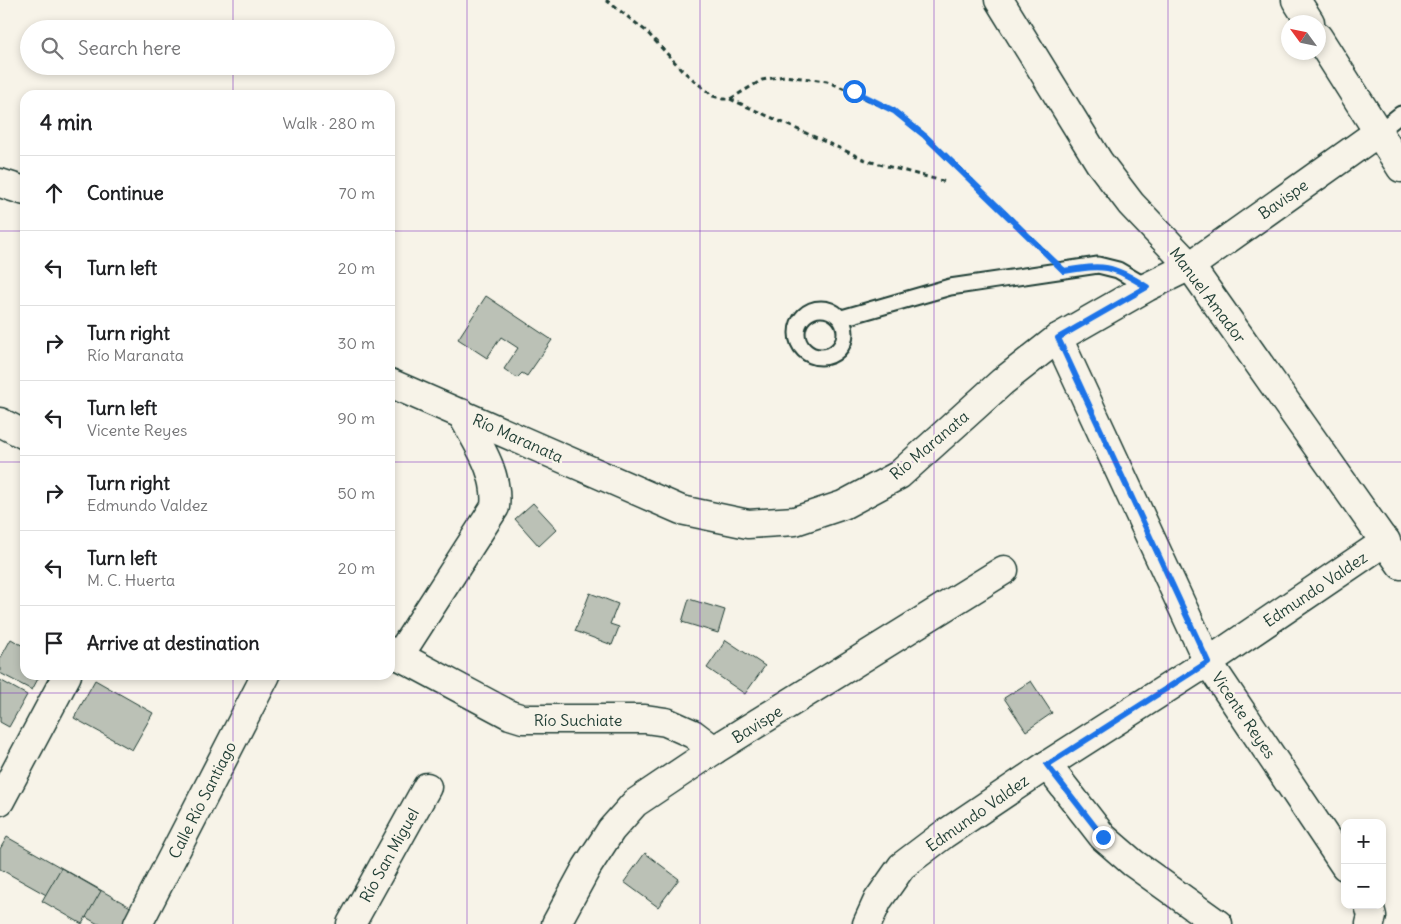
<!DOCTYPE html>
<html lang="en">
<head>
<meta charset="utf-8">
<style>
  :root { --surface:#fff; --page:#f2f2f2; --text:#202124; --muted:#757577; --line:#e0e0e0 }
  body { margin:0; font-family:Delius,sans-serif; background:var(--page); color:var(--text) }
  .controls { position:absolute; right:15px; bottom:15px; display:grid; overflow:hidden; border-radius:10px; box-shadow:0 2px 8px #0003 }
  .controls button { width:45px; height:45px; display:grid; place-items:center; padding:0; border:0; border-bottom:1px solid var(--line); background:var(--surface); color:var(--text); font:25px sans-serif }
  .compass { position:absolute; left:1281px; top:15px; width:45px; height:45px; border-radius:50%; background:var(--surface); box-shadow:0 2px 8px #0003; rotate:303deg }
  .stop { position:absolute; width:15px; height:15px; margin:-11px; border:4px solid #1a73e8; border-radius:50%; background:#fff }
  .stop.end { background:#1a73e8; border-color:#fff; box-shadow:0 1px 5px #0008 }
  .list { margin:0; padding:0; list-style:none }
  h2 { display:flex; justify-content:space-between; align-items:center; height:65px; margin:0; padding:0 20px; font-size:21px }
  h2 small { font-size:16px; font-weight:400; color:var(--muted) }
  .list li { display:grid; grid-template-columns:32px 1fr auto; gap:15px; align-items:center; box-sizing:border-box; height:75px; padding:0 20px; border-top:1px solid var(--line) }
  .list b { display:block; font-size:19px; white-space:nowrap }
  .list p { margin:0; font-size:16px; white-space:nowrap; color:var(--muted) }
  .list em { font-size:16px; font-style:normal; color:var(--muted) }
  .icon { flex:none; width:28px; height:28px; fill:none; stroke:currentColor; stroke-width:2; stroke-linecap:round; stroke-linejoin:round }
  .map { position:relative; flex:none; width:1401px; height:924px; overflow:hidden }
  .search { position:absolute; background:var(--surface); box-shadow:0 2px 8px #0003; left:20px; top:20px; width:375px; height:55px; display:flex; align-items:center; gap:12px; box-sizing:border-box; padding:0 18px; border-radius:28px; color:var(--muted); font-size:19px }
  .panel { position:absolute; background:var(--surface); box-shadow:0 2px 8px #0003; left:20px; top:90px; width:375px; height:590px; border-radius:15px }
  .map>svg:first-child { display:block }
</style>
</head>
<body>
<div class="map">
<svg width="1401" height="924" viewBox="0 0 1401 924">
  <rect width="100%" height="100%" fill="#f7f3e8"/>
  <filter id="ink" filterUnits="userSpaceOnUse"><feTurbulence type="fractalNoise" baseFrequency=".02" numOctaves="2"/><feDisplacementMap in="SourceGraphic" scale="10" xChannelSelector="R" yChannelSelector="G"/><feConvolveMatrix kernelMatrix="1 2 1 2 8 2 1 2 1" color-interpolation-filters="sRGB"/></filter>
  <g filter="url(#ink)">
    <g fill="#bbc1b6" stroke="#1f3d34">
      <polygon points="486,296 552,340 527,376 522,373 517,378 504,369 518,348 501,337 487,358 458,339"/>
      <polygon points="533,503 557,529 539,546 515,519"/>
      <polygon points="590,593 618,604 610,624 619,627 612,645 575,631"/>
      <polygon points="689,599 725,610 718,633 682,622"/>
      <polygon points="11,639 25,647 25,675 40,675 32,690 0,673 0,659"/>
      <polygon points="726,640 765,666 745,694 707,668"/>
      <polygon points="0,680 27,695 9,727 0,722"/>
      <polygon points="95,680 153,713 132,750 74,718"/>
      <polygon points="1031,681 1052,713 1026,731 1004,698"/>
      <polygon points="7,837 134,909 126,924 98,924 0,869 0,849"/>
      <polygon points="645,853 679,879 658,907 624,882"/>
      <polygon points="61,868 101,891 82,924 42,901"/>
    </g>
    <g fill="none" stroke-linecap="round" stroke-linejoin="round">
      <g stroke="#1f3d34" stroke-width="19">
        <g id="lane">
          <polyline points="1377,133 1401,114"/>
          <circle cx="821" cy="333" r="24"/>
          <polyline points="842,318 950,287 1098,265 1118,270 1147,287"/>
        </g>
      </g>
      <g stroke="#1f3d34" stroke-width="31">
        <g id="street">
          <polyline points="999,0 1099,162 1131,204 1190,266 1401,565"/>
          <polyline points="1296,0 1310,22"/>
          <polyline points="1318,37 1401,168"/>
          <polyline points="0,183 25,191"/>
          <polyline points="1058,338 1208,662 1345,866"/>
          <polyline points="390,383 681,510 748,524 795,521 843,505 899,475 1002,382 1058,338 1147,287 1190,266 1377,133"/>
          <polyline points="0,422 25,435"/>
          <polyline points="390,651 510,715 523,719 645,719 666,722 693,734 714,750"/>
          <path d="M399,656L495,507C499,472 477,443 461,413"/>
          <polyline points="1047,765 1103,837 1133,863 1218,924"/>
          <polyline points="0,801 67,675"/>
          <polyline points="1369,905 1372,916 1370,924"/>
          <polyline points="138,924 266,675"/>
          <polyline points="351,924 427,787"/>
          <polyline points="556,924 587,867 611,830 635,803 714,750 1004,570"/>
          <polyline points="867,924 878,900 902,866 943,835 1047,765 1208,662 1386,541"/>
        </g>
      </g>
      <g stroke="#1f3d34" stroke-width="3" stroke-dasharray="5 4" stroke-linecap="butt">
        <polyline points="606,0 646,31 683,71 713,96 723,99 730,99 762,80 784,76 827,81 894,111 925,136 1046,253"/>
        <polyline points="730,99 868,161 946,182"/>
      </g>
      <use href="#lane" stroke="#f7f3e8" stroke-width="15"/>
      <use href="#street" stroke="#f7f3e8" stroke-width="28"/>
    </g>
  </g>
  <g fill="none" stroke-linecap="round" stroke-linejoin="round" filter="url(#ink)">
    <path stroke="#1a73e8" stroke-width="6" d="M854,91L894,111L925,136L1064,271C1105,264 1111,265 1147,287L1058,338L1208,662L1047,765L1103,837"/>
  </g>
  <path fill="none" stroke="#7b2cbf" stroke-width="1" stroke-opacity="0.55" d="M233,0V29M467,0V924M700,0V924M934,0V924M1168,0V924M233,66V95M0,231H25M390,231H1401M0,462H25M390,462H1401M233,675V924M0,693H1401"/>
  <g text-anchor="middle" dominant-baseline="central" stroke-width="5" stroke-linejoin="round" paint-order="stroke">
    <g font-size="16" fill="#1f3d34" stroke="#f7f3e8">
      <text transform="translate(1283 199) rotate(-35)">Bavispe</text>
      <text transform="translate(1208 295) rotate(53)">Manuel Amador</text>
      <text transform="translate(518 438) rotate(24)">Río Maranata</text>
      <text transform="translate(929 445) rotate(-40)">Río Maranata</text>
      <text transform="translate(1315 589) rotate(-34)">Edmundo Valdez</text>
      <text transform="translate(1244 715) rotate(56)">Vicente Reyes</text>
      <text x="578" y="720">Río Suchiate</text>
      <text transform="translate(757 724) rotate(-32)">Bavispe</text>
      <text transform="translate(202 800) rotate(-63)">Calle Río Santiago</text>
      <text transform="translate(977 813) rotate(-35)">Edmundo Valdez</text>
      <text transform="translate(389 855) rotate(-61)">Río San Miguel</text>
    </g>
  </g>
</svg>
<div class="controls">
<button>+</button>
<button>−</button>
</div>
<svg class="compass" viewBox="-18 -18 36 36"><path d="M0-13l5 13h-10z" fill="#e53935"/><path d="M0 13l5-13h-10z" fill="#757577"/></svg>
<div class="stop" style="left:854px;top:91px"></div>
<div class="stop end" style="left:1103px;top:837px"></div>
<div class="search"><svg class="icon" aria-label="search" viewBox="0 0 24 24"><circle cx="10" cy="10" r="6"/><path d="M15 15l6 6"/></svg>Search here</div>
<section class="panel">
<h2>4 min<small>Walk · 280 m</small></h2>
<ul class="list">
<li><svg class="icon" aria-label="ahead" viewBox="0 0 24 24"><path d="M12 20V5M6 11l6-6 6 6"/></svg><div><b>Continue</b></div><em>70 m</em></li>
<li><svg class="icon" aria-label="left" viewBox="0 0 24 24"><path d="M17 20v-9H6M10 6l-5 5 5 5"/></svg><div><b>Turn left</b></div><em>20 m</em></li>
<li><svg class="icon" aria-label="right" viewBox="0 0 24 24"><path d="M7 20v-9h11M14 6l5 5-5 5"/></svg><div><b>Turn right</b><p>Río Maranata</p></div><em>30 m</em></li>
<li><svg class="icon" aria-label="left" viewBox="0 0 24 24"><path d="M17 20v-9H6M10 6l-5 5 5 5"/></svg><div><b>Turn left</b><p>Vicente Reyes</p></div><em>90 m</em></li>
<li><svg class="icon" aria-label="right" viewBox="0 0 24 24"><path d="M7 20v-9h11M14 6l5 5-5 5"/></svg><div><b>Turn right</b><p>Edmundo Valdez</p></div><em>50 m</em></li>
<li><svg class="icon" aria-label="left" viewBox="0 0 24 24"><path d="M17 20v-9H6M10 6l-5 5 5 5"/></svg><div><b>Turn left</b><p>M. C. Huerta</p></div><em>20 m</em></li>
<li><svg class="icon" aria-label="arrive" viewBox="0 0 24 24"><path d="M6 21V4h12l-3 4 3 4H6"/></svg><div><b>Arrive at destination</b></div></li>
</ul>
</section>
</div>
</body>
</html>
